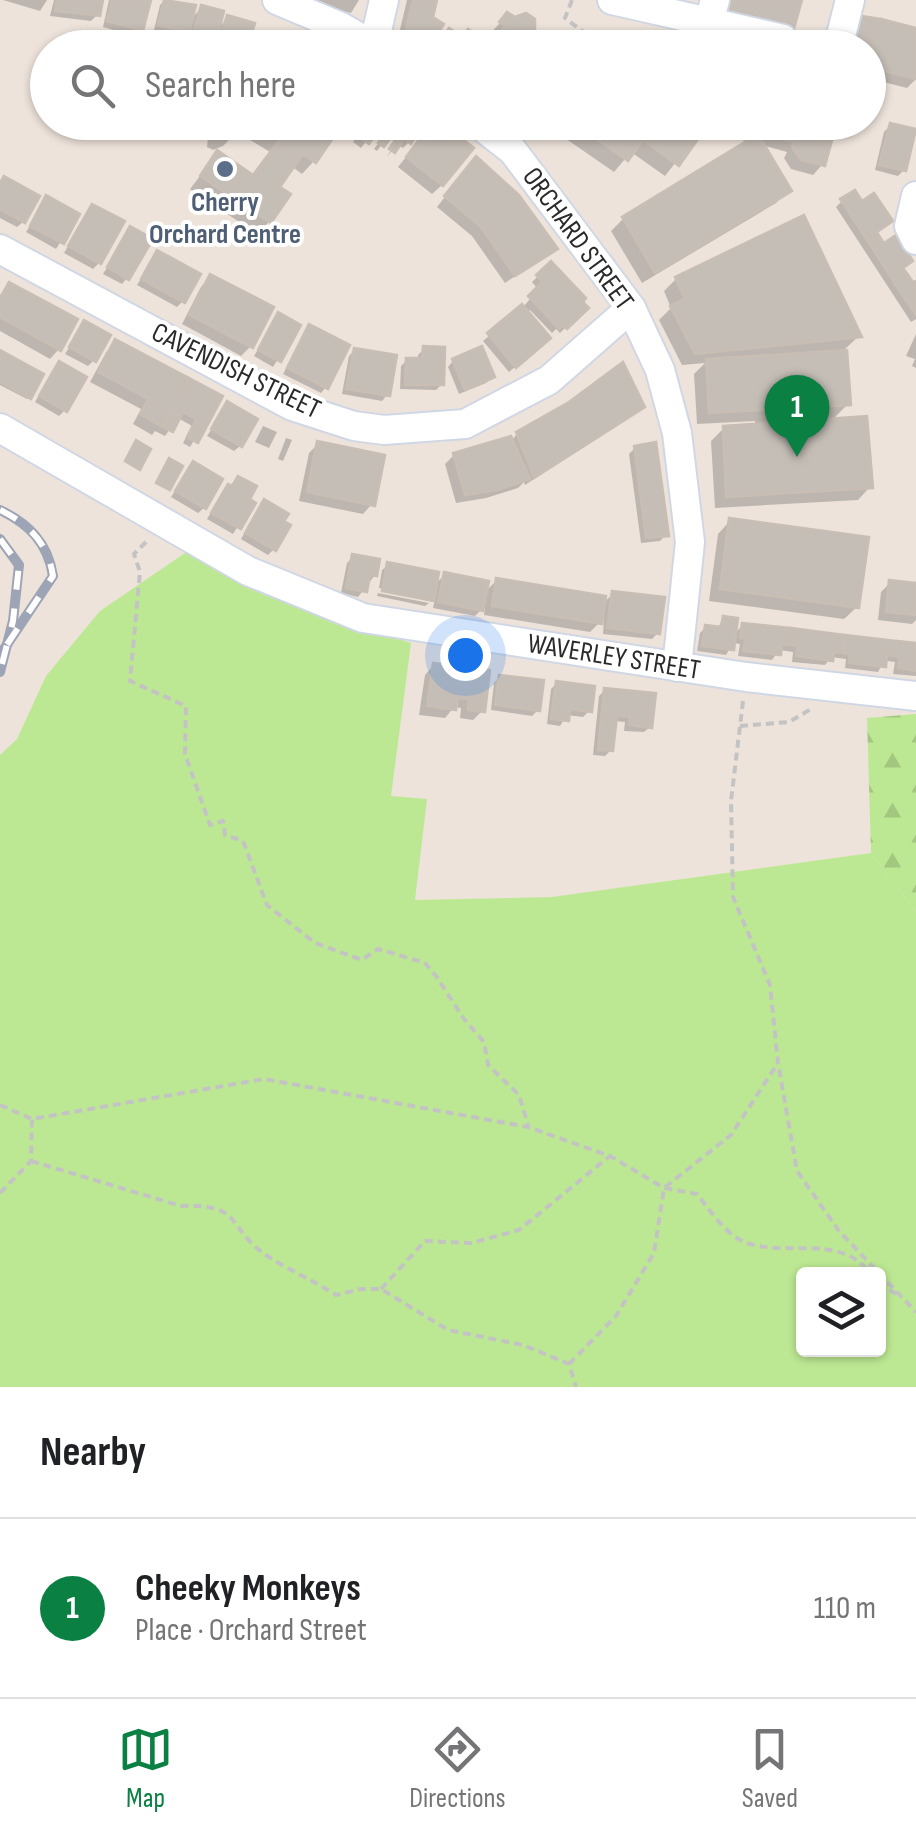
<!DOCTYPE html>
<html lang="en">
<head>
<meta charset="utf-8">
<style>
  :root { --surface:#fff; --page:#f6f6f6; --text:#202124; --muted:#757577; --line:#e0e0e0; --accent:#0b8043 }
  body { margin:0; font-family:"Sofia Sans Condensed",sans-serif; background:var(--page); color:var(--text) }
  .controls { position:absolute; right:30px; bottom:30px; display:grid; overflow:hidden; border-radius:10px; box-shadow:0 2px 8px #0004 }
  .controls button { width:90px; height:90px; display:grid; place-items:center; padding:0; border:0; border-bottom:2px solid var(--line); background:var(--surface); color:var(--text); font:50px sans-serif }
  .you { position:absolute; left:465px; top:655px; width:35px; height:35px; margin:-25px; border:8px solid #fff; border-radius:50%; background:#1a73e8; box-shadow:0 0 0 15px #1a73e833 }
  .badge { display:grid; place-items:center; width:65px; height:65px; border-radius:50%; background:var(--accent); color:#fff; font-size:32px; font-weight:700 }
  .pin { position:absolute; translate:-50% -82px; filter:drop-shadow(0 2px 5px #0008) }
  .pin::after { content:''; position:absolute; top:52px; width:35px; height:30px; background:inherit; clip-path:polygon(0 0,100% 0,50% 100%) }
  .list { margin:0; padding:0; list-style:none }
  h2 { display:flex; justify-content:space-between; align-items:center; height:130px; margin:0; padding:0 40px; font-size:42px }
  h2 small { font-size:32px; font-weight:400; color:var(--muted) }
  .list li { display:grid; grid-template-columns:65px 1fr auto; gap:30px; align-items:center; box-sizing:border-box; height:180px; padding:0 40px; border-top:2px solid var(--line) }
  .list b { display:block; font-size:38px; white-space:nowrap }
  .list p { margin:0; font-size:32px; white-space:nowrap; color:var(--muted) }
  .list em { font-size:32px; font-style:normal; color:var(--muted) }
  .icon { flex:none; width:55px; height:55px; fill:none; stroke:currentColor; stroke-width:2; stroke-linecap:round; stroke-linejoin:round }
  .map { position:relative; flex:none; width:916px; height:1387px; overflow:hidden }
  .search { position:absolute; background:var(--surface); box-shadow:0 2px 8px #0004; left:30px; right:30px; top:30px; height:110px; display:flex; align-items:center; gap:25px; box-sizing:border-box; padding:0 35px; border-radius:55px; color:var(--muted); font-size:38px }
  .sheet { height:310px; background:var(--surface) }
  nav { display:flex; justify-content:space-around; align-items:center; box-sizing:border-box; height:140px; border-top:2px solid var(--line); background:var(--surface); font-size:28px; color:var(--muted) }
  nav a { display:grid; justify-items:center; gap:5px }
  nav .on { color:var(--accent) }
  .map>svg:first-child { display:block }
</style>
</head>
<body>
<div class="map">
<svg width="916" height="1387" viewBox="0 0 916 1387">
  <defs>
    <pattern id="forest-firs" width="22" height="20" patternUnits="userSpaceOnUse" patternTransform="scale(2.5)"><rect width="22" height="20" fill="#bde893"/><path d="M5 1l3.5 6h-7zM16 11l3.5 6h-7z" fill="#a3c77f"/></pattern>
  </defs>
  <rect width="100%" height="100%" fill="#ede3db"/>
  <path fill="#bde893" fill-rule="evenodd" d="M188,551L338,621L411,643L391,796L427,799L415,900L552,897L871,853L916,912V1387H0V755L17,739L46,676L100,611ZM804,1274H878V1350H804Z"/>
  <polygon fill="url(#forest-firs)" points="916,714 916,912 871,853 867,718"/>
  <g fill="#0003">
    <polygon points="3,0 47,0 40,11"/>
    <polygon points="54,0 101,0 97,15 91,21 50,16"/>
    <polygon points="109,0 148,0 141,30 135,36 103,27"/>
    <polygon points="165,0 193,7 190,20 202,7 216,30 228,18 244,48 215,48 218,37 208,48 187,44 192,26 180,38 154,30 160,5"/>
    <polygon points="318,0 359,0 351,13 316,6"/>
    <polygon points="407,0 434,0 425,48 406,48 397,42"/>
    <polygon points="507,15 533,33 548,48 488,48 494,39 489,35"/>
    <polygon points="916,30 916,79 907,88 868,78 868,48"/>
    <polygon points="217,122 313,122 314,161 302,174 291,166 277,188 269,222 257,234 190,189 217,154 251,177 270,152 237,132 223,146 213,150 207,147 208,137"/>
    <polygon points="367,122 398,122 377,151 374,149 384,136 375,130 361,148 353,142"/>
    <polygon points="407,122 409,142 403,148 397,144 387,157"/>
    <polygon points="571,122 707,122 665,176 631,152 614,172 562,136"/>
    <polygon points="711,122 834,122 822,165 813,175 791,169 784,158 787,152 762,145 789,190 776,203 642,283 611,231 623,219 750,142 708,132"/>
    <polygon points="890,126 904,170 898,176 875,170 884,132"/>
    <polygon points="427,131 442,185 432,194 398,167"/>
    <polygon points="467,169 555,249 505,283 472,236 437,207"/>
    <polygon points="0,183 23,222 17,227 0,218"/>
    <polygon points="47,199 77,215 56,249 26,232"/>
    <polygon points="842,201 874,233 912,286 916,284 916,319 911,322 836,207"/>
    <polygon points="92,207 99,263 93,269 64,253"/>
    <polygon points="131,229 127,278 122,284 103,274"/>
    <polygon points="157,253 183,301 177,307 137,285"/>
    <polygon points="551,264 585,308 560,333 556,329 552,333 530,310 526,313 542,344 509,372 483,341 525,305 538,289 532,282"/>
    <polygon points="211,277 251,346 241,356 182,324 201,287"/>
    <polygon points="676,279 859,336 845,349 848,404 831,421 870,487 858,500 715,508 711,441 724,428 755,426 755,421 697,424 694,374 705,363 682,365 659,320 671,308 664,291"/>
    <polygon points="10,285 59,349 50,359 0,331 0,295"/>
    <polygon points="279,316 298,326 273,367 254,356"/>
    <polygon points="85,323 94,360 88,366 65,354"/>
    <polygon points="309,327 326,387 321,393 283,374"/>
    <polygon points="916,334 916,368 912,366 915,359 906,356"/>
    <polygon points="116,342 220,397 190,447 183,443 192,426 178,418 165,436 155,431 152,435 133,424 141,409 90,382 107,351"/>
    <polygon points="424,349 442,384 436,390 400,389 401,366 407,360 418,360 418,355"/>
    <polygon points="355,350 387,395 382,401 342,394 349,356"/>
    <polygon points="0,353 29,397 27,399 0,385"/>
    <polygon points="453,361 492,377 486,383 459,394 448,367"/>
    <polygon points="54,370 65,410 59,416 35,402"/>
    <polygon points="228,404 240,446 234,451 207,436"/>
    <polygon points="642,406 632,416 525,485 524,482 518,488 486,498 456,503 445,464 454,455 511,441 517,434"/>
    <polygon points="263,426 277,432 269,448 255,442"/>
    <polygon points="286,438 292,440 283,461 278,459"/>
    <polygon points="318,444 372,504 363,514 299,501 309,453"/>
    <polygon points="635,448 666,535 660,541 641,543 629,454"/>
    <polygon points="193,464 204,508 198,513 171,497"/>
    <polygon points="239,479 246,500 252,504 233,534 207,519 223,493"/>
    <polygon points="259,508 274,549 268,555 241,539"/>
    <polygon points="730,521 857,607 844,619 709,601 718,534"/>
    <polygon points="353,557 375,575 358,597 341,593 347,563"/>
    <polygon points="388,565 434,585 445,575 484,593 497,580 602,604 613,594 658,633 652,639 603,634 604,618 590,632 484,615 485,606 475,616 433,608 436,595 430,601 430,598 379,588 382,570"/>
    <polygon points="890,583 916,586 916,620 912,624 878,620 881,592"/>
    <polygon points="378,593 429,603 425,606 377,596"/>
    <polygon points="723,619 734,634 743,625 916,646 916,676 893,674 895,662 888,661 884,661 878,672 845,668 846,659 831,657 825,665 792,662 793,652 779,650 772,660 738,656 740,644 733,643 726,655 697,651 700,633 706,627 717,629"/>
    <polygon points="434,665 482,711 473,720 460,718 461,708 454,707 445,718 419,715 425,675"/>
    <polygon points="500,677 538,710 532,716 491,710 494,683"/>
    <polygon points="557,683 589,711 583,717 567,715 560,726 547,724 551,689"/>
    <polygon points="605,690 650,727 644,732 624,731 625,722 614,721 611,750 605,756 593,755 599,696"/>
  </g>
  <g fill="#c5beb7" stroke="#c9beb4" stroke-width="2.5">
    <polygon points="57,0 103,0 100,16 55,11"/>
    <polygon points="112,0 151,0 143,31 107,21"/>
    <polygon points="164,0 196,5 189,33 158,25"/>
    <polygon points="413,0 437,0 433,17 444,24 429,46 405,33"/>
    <polygon points="726,0 802,0 793,32 722,12"/>
    <polygon points="201,5 224,11 216,43 192,38"/>
    <polygon points="507,12 515,17 526,13 535,19 535,32 553,45 551,48 489,48 505,26 499,22"/>
    <polygon points="227,15 255,23 247,48 217,48"/>
    <polygon points="855,15 881,19 868,67 868,48 847,48"/>
    <polygon points="881,19 916,28 916,79 868,67"/>
    <polygon points="449,28 463,37 468,29 481,38 475,48 436,48"/>
    <polygon points="279,32 302,48 269,48"/>
    <polygon points="219,122 246,122 238,134 227,139 218,134"/>
    <polygon points="254,122 317,122 335,135 316,163 303,154 280,187 291,194 271,223 200,176 217,150 253,175 280,139"/>
    <polygon points="366,122 402,122 384,147 378,143 388,129 382,125 369,144 357,135"/>
    <polygon points="407,122 424,122 411,144 404,139 395,153 389,149"/>
    <polygon points="432,122 441,122 474,148 443,186 406,157"/>
    <polygon points="573,122 710,122 679,166 643,140 628,161"/>
    <polygon points="837,122 825,166 801,160 792,147 794,142 716,123"/>
    <polygon points="890,123 916,129 906,171 879,165"/>
    <polygon points="758,134 792,191 655,273 622,217"/>
    <polygon points="476,156 519,195 558,249 515,276 481,227 444,196"/>
    <polygon points="4,176 40,196 25,223 0,209 0,183"/>
    <polygon points="855,190 862,201 874,193 893,221 877,232 881,239 871,246 840,199"/>
    <polygon points="46,195 80,214 64,244 30,226"/>
    <polygon points="92,204 125,221 101,264 68,246"/>
    <polygon points="804,215 862,337 695,354 670,306 685,299 675,277"/>
    <polygon points="130,226 153,239 129,280 107,267"/>
    <polygon points="896,235 913,261 903,268 908,275 895,284 871,246 881,239 884,243"/>
    <polygon points="157,250 201,274 185,303 141,279"/>
    <polygon points="551,261 586,298 583,302 589,308 567,329 563,325 559,329 528,296 542,282 536,275"/>
    <polygon points="210,274 274,307 253,348 189,315"/>
    <polygon points="908,275 913,282 916,281 916,315 895,284"/>
    <polygon points="9,282 78,319 61,351 0,317 0,298"/>
    <polygon points="522,304 551,338 516,368 487,333"/>
    <polygon points="278,312 301,325 281,362 258,350"/>
    <polygon points="84,320 111,335 96,362 69,347"/>
    <polygon points="309,324 350,345 328,389 287,368"/>
    <polygon points="115,339 189,378 163,427 140,414 148,399 98,372"/>
    <polygon points="423,346 445,347 444,385 405,385 406,358 422,358"/>
    <polygon points="482,346 495,377 465,390 452,359"/>
    <polygon points="354,348 397,355 390,396 346,389"/>
    <polygon points="0,350 44,374 31,399 0,382"/>
    <polygon points="847,350 851,405 709,413 706,359"/>
    <polygon points="59,361 87,377 67,412 39,396"/>
    <polygon points="623,362 645,407 534,478 516,432 569,402"/>
    <polygon points="189,378 223,396 198,443 187,437 196,419 183,412 173,432 163,427"/>
    <polygon points="227,401 258,419 242,447 211,429"/>
    <polygon points="867,416 873,488 726,497 723,426"/>
    <polygon points="511,436 530,479 497,490 465,495 453,453"/>
    <polygon points="136,440 151,449 140,470 125,461"/>
    <polygon points="317,441 385,455 375,506 307,492"/>
    <polygon points="656,442 669,536 646,538 634,446"/>
    <polygon points="169,458 183,466 170,490 156,483"/>
    <polygon points="193,461 223,479 206,509 175,491"/>
    <polygon points="238,476 257,486 250,499 256,503 241,529 211,513 228,484 232,486"/>
    <polygon points="264,499 289,514 284,521 291,525 276,551 245,533"/>
    <polygon points="729,518 869,537 859,608 720,589"/>
    <polygon points="352,554 380,559 377,576 370,575 367,592 346,588"/>
    <polygon points="387,562 439,572 434,601 382,591"/>
    <polygon points="444,572 489,581 483,611 438,602"/>
    <polygon points="496,578 606,596 602,624 492,606"/>
    <polygon points="889,580 916,583 916,615 886,612"/>
    <polygon points="612,591 665,597 660,634 607,628"/>
    <polygon points="723,616 738,618 734,650 702,646 705,625 721,627"/>
    <polygon points="742,623 791,628 789,645 782,644 781,655 743,651 745,639 740,638"/>
    <polygon points="791,628 845,635 843,653 834,652 833,661 796,656 798,646 789,645"/>
    <polygon points="845,635 897,641 895,656 887,655 886,667 849,663 850,654 843,653"/>
    <polygon points="897,641 916,643 916,671 898,668 899,657 895,656"/>
    <polygon points="433,663 490,670 485,712 468,710 469,699 458,698 456,710 427,706"/>
    <polygon points="499,675 544,680 540,711 495,705"/>
    <polygon points="556,681 595,686 592,712 570,709 569,721 551,719"/>
    <polygon points="604,688 656,693 652,728 629,725 630,717 617,716 613,751 598,750"/>
  </g>
  <g fill="none" stroke-linecap="round" stroke-linejoin="round">
    <g stroke="#d0d7e4" stroke-width="32">
      <g id="minor">
        <polyline points="277,0 341,27 378,48"/>
        <polyline points="612,0 709,22"/>
        <polyline points="715,0 709,22 783,39"/>
        <polyline points="839,43 850,0"/>
        <polyline points="374,44 384,0"/>
        <polyline points="476,122 513,151 631,308 660,370 677,433 690,542 677,667"/>
        <polyline points="916,196 909,226 916,240"/>
        <polyline points="0,249 292,406 354,426 384,430 465,424 549,380 631,308"/>
        <polyline points="0,428 248,571 363,618 746,677 916,696"/>
      </g>
    </g>
    <g stroke="#c3c3c3" stroke-width="4" stroke-dasharray="8 5" stroke-linecap="butt">
      <polyline points="572,0 565,18 594,40 588,48"/>
      <polyline points="528,131 534,122"/>
      <polyline points="146,542 134,554 140,572 130,681 186,706 185,754 210,825 223,821 225,835 243,841 267,905 315,943 362,960 378,949 425,963 436,976 464,1019 484,1042 488,1065 519,1095 528,1125"/>
      <polyline points="743,701 731,801 733,897 770,985 778,1063 797,1171 839,1231 916,1312"/>
      <polyline points="740,726 789,722 811,709"/>
      <path d="M0,1105L32,1119L264,1079L528,1127L610,1156L664,1188L697,1194C710,1210 726,1236 747,1243C788,1257 840,1233 871,1274"/>
      <path d="M31,1161L181,1206C244,1203 226,1228 266,1255C288,1270 313,1280 336,1295L361,1289H381L448,1330L523,1345L569,1364L576,1387"/>
      <polyline points="0,1193 31,1161 32,1119"/>
      <polyline points="878,1284 901,1296"/>
      <polyline points="381,1289 425,1241 471,1243 519,1230 610,1156"/>
      <polyline points="569,1364 616,1316 654,1253 664,1188 731,1135 776,1066"/>
    </g>
    <use href="#minor" stroke="#fff" stroke-width="28"/>
    <g stroke="#9da4b6" stroke-width="10">
      <g id="rail">
        <path d="M0,510C29,524 48,543 53,576L0,655"/>
        <polyline points="0,539 19,565 13,621 0,672"/>
      </g>
    </g>
    <use href="#rail" stroke="#fff" stroke-width="6" stroke-dasharray="19" stroke-linecap="butt"/>
  </g>
  <circle fill="#5c6f8a" stroke="#fff" stroke-width="4" cx="225" cy="169" r="10"/>
  <g text-anchor="middle" dominant-baseline="central" stroke-width="8" stroke-linejoin="round" paint-order="stroke">
    <g font-size="28" font-weight="bold" fill="#4e5e75" stroke="#fff">
      <text x="225" y="202">Cherry<tspan x="225" dy="32">Orchard Centre</tspan></text>
    </g>
    <g font-size="28" fill="#2a2a2a" stroke="#fff">
      <text transform="translate(578 239) rotate(54)">ORCHARD STREET</text>
      <text transform="translate(236 371) rotate(26)">CAVENDISH STREET</text>
      <text transform="translate(614 657) rotate(9)">WAVERLEY STREET</text>
    </g>
  </g>
</svg>
<div class="controls">
<button><svg class="icon" aria-label="layers" viewBox="0 0 24 24"><path d="M12 4l9 5-9 5-9-5zM3 14l9 5 9-5"/></svg></button>
</div>
<div class="you"></div>
<div class="pin badge" style="left:797px;top:457px">1</div>
<div class="search"><svg class="icon" aria-label="search" viewBox="0 0 24 24"><circle cx="10" cy="10" r="6"/><path d="M15 15l6 6"/></svg>Search here</div>
</div>
<section class="sheet">
<h2>Nearby<small></small></h2>
<ul class="list">
<li><span class="badge">1</span><div><b>Cheeky Monkeys</b><p>Place · Orchard Street</p></div><em>110 m</em></li>
</ul>
</section>
<nav>
<a class="on"><svg class="icon" aria-label="map" viewBox="0 0 24 24"><path d="M3 6l6-2 6 2 6-2v14l-6 2-6-2-6 2zM9 4v14M15 6v14"/></svg>Map</a>
<a><svg class="icon" aria-label="directions" viewBox="0 0 24 24"><path d="M12 3l9 9-9 9-9-9zM9 14v-3h6M13 9l2 2-2 2"/></svg>Directions</a>
<a><svg class="icon" aria-label="saved" viewBox="0 0 24 24"><path d="M7 4h10v16l-5-4-5 4z"/></svg>Saved</a>
</nav>
</body>
</html>
